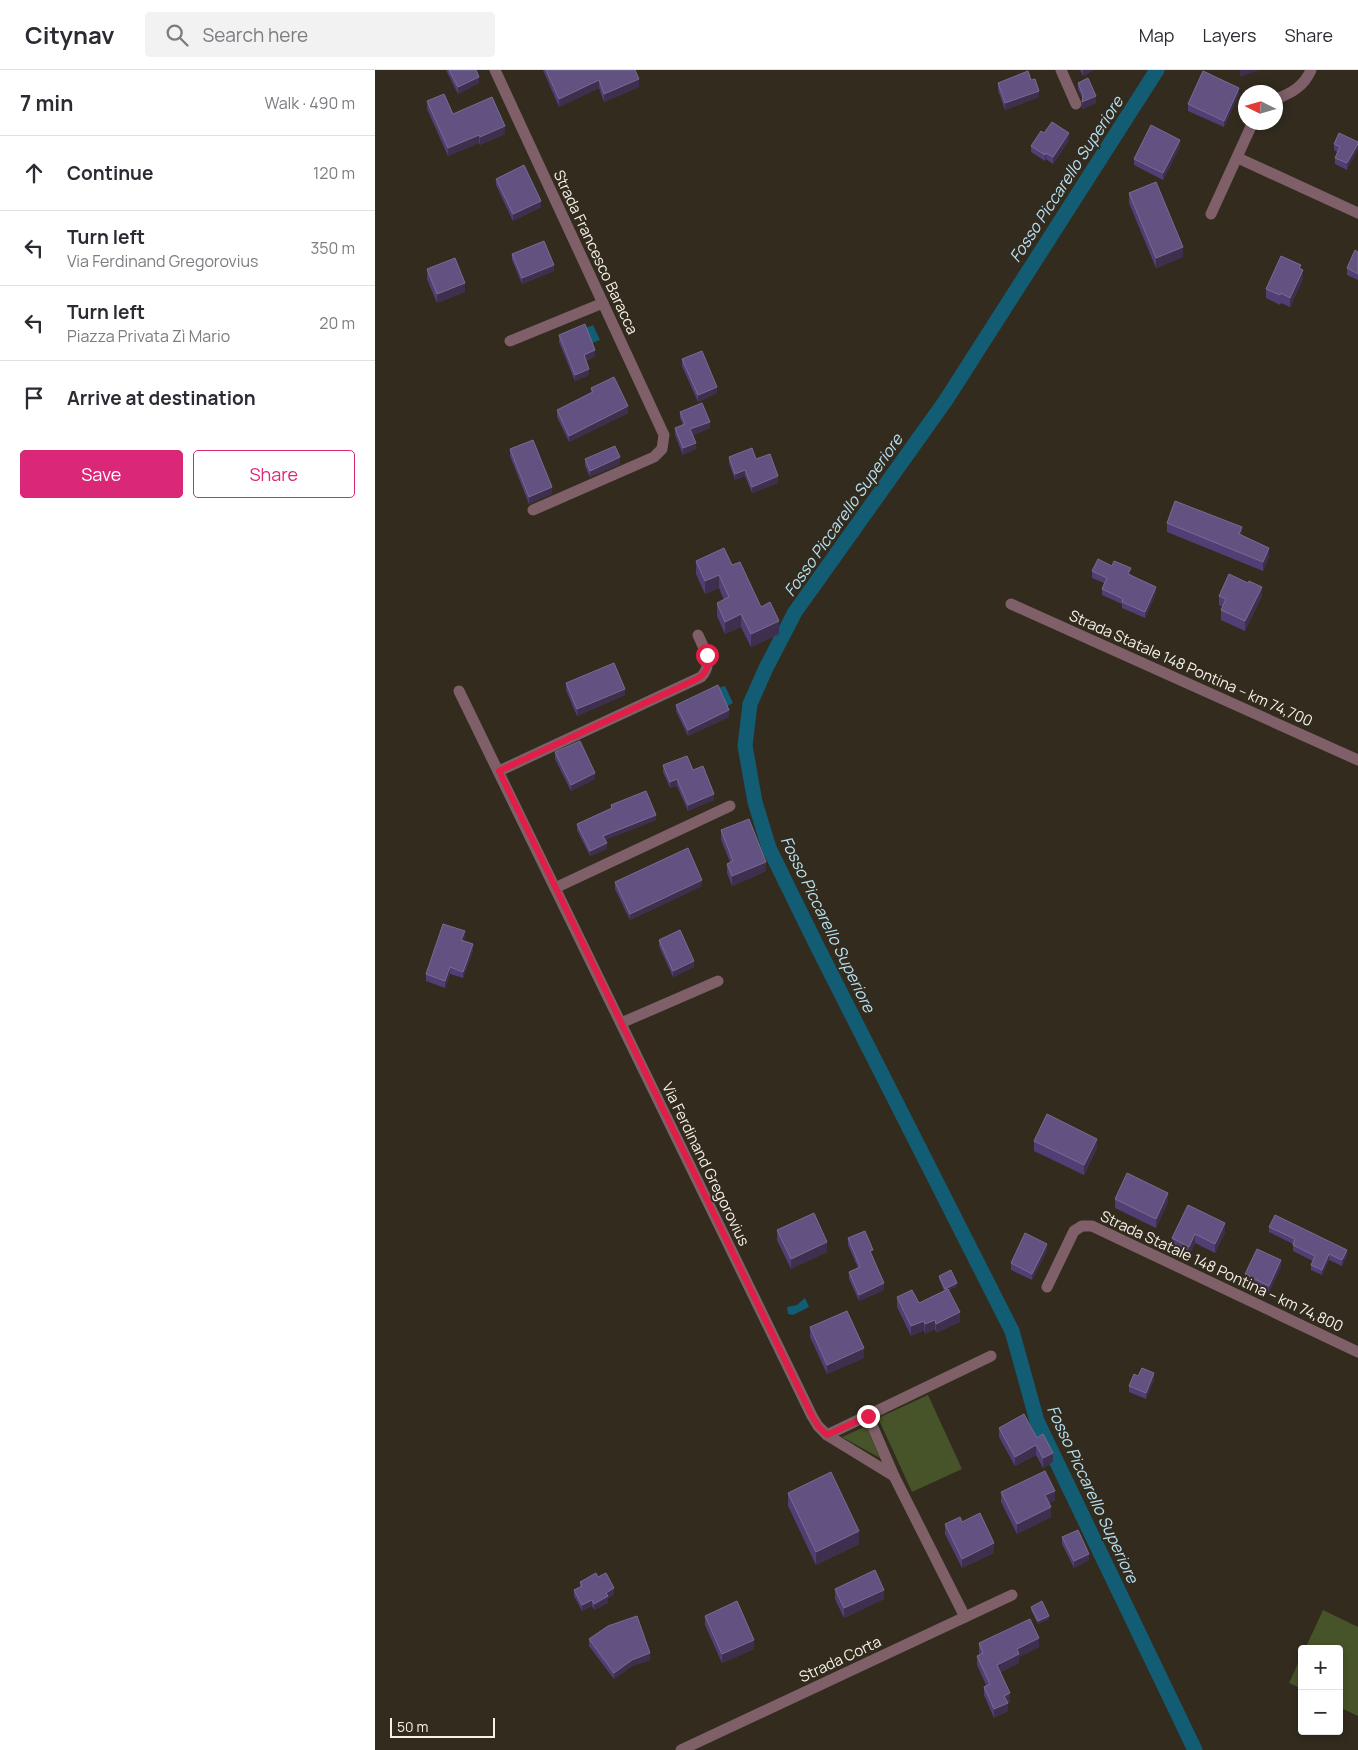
<!DOCTYPE html>
<html lang="en">
<head>
<meta charset="utf-8">
<style>
  :root { --surface:#fff; --page:#f2f2f3; --text:#2b2b33; --muted:#7c7c81; --line:#e1e1e2; --accent:#db2777 }
  body { margin:0; font-family:Manrope,sans-serif; background:var(--page); color:var(--text) }
  .controls { position:absolute; right:15px; bottom:15px; display:grid; overflow:hidden; border-radius:5px; box-shadow:0 2px 8px #0003 }
  .controls button { width:45px; height:45px; display:grid; place-items:center; padding:0; border:0; border-bottom:1px solid var(--line); background:var(--surface); color:var(--text); font:25px sans-serif }
  .compass { position:absolute; left:863px; top:15px; width:45px; height:45px; border-radius:50%; background:var(--surface); box-shadow:0 2px 8px #0003; rotate:275deg }
  .scale { position:absolute; left:15px; bottom:12px; width:105px; box-sizing:border-box; padding-left:5px; border:2px solid #f5f1e9; border-top:0; font-size:14px; line-height:18px; white-space:nowrap; color:#f5f1e9; -webkit-text-stroke:4px #322b1e; paint-order:stroke }
  .stop { position:absolute; width:15px; height:15px; margin:-11px; border:4px solid #e11d48; border-radius:50%; background:#fff }
  .stop.end { background:#e11d48; border-color:#fff; box-shadow:0 1px 5px #0008 }
  .list { margin:0; padding:0; list-style:none }
  h2 { display:flex; justify-content:space-between; align-items:center; height:65px; margin:0; padding:0 20px; font-size:21px }
  h2 small { font-size:16px; font-weight:400; color:var(--muted) }
  .list li { display:grid; grid-template-columns:32px 1fr auto; gap:15px; align-items:center; box-sizing:border-box; height:75px; padding:0 20px; border-top:1px solid var(--line) }
  .list b { display:block; font-size:19px; white-space:nowrap }
  .list p { margin:0; font-size:16px; white-space:nowrap; color:var(--muted) }
  .list em { font-size:16px; font-style:normal; color:var(--muted) }
  .actions { display:flex; gap:10px; padding:15px 20px }
  .actions a { flex:1; padding:11px 0; border:1px solid var(--accent); border-radius:5px; text-align:center; font-size:18px; color:var(--accent) }
  .actions .main { background:var(--accent); color:#fff }
  .icon { flex:none; width:28px; height:28px; fill:none; stroke:currentColor; stroke-width:2; stroke-linecap:round; stroke-linejoin:round }
  .map { position:relative; flex:none; width:983px; height:1680px; overflow:hidden }
  header { display:flex; align-items:center; gap:30px; box-sizing:border-box; height:70px; padding:0 25px; background:var(--surface); border-bottom:1px solid var(--line) }
  header strong { font-size:24px }
  nav { display:flex; gap:28px; margin-inline-start:auto; font-size:18px }
  .search { width:350px; height:45px; background:var(--page); display:flex; align-items:center; gap:12px; box-sizing:border-box; padding:0 18px; border-radius:5px; color:var(--muted); font-size:19px }
  main { display:flex }
  aside { flex:1; background:var(--surface) }
  .map>svg:first-child { display:block }
</style>
</head>
<body>
<header>
<strong>Citynav</strong>
<div class="search"><svg class="icon" aria-label="search" viewBox="0 0 24 24"><circle cx="10" cy="10" r="6"/><path d="M15 15l6 6"/></svg>Search here</div>
<nav><a>Map</a><a>Layers</a><a>Share</a></nav>
</header>
<main>
<aside>
<h2>7 min<small>Walk · 490 m</small></h2>
<ul class="list">
<li><svg class="icon" aria-label="ahead" viewBox="0 0 24 24"><path d="M12 20V5M6 11l6-6 6 6"/></svg><div><b>Continue</b></div><em>120 m</em></li>
<li><svg class="icon" aria-label="left" viewBox="0 0 24 24"><path d="M17 20v-9H6M10 6l-5 5 5 5"/></svg><div><b>Turn left</b><p>Via Ferdinand Gregorovius</p></div><em>350 m</em></li>
<li><svg class="icon" aria-label="left" viewBox="0 0 24 24"><path d="M17 20v-9H6M10 6l-5 5 5 5"/></svg><div><b>Turn left</b><p>Piazza Privata Zì Mario</p></div><em>20 m</em></li>
<li><svg class="icon" aria-label="arrive" viewBox="0 0 24 24"><path d="M6 21V4h12l-3 4 3 4H6"/></svg><div><b>Arrive at destination</b></div></li>
</ul>
<div class="actions"><a class="main">Save</a><a>Share</a></div>
</aside>
<div class="map">
<svg width="983" height="1680" viewBox="0 0 983 1680">
  <rect width="100%" height="100%" fill="#322b1e"/>
  <g fill="#475328">
    <polygon points="553,1325 587,1399 537,1422 503,1348"/>
    <polygon points="491,1356 505,1388 467,1367"/>
    <polygon points="948,1540 983,1557 983,1646 964,1637 964,1579 930,1579"/>
    <polygon points="927,1585 927,1619 914,1613"/>
  </g>
  <g fill="#135d74">
    <polygon points="218,255 225,270 217,273 211,258"/>
    <polygon points="350,616 358,633 352,636 343,618"/>
    <polygon points="430,1228 434,1237 418,1245 413,1244 412,1237 422,1235"/>
  </g>
  <g fill="none" stroke-linecap="round" stroke-linejoin="round">
    <polyline stroke="#135d74" stroke-width="15" points="782,0 571,330 420,542 391,598 375,634 370,676 380,732 394,778 441,874 637,1261 662,1351 820,1680"/>
    <g stroke="#7f5f68" stroke-width="11">
      <polyline points="120,0 289,365 287,379 279,387 158,440"/>
      <polyline points="686,0 701,34"/>
      <path d="M901,29C917,23 929,16 936,0"/>
      <polyline points="863,88 983,143"/>
      <polyline points="836,144 878,52"/>
      <polyline points="135,271 228,233"/>
      <polyline points="636,534 983,690"/>
      <polyline points="84,621 437,1346 443,1356 452,1365 519,1406 590,1547"/>
      <path d="M124,701L326,607C339,594 329,579 323,565"/>
      <polyline points="180,818 355,736"/>
      <polyline points="246,953 343,911"/>
      <polyline points="672,1217 699,1161 707,1156 717,1156 983,1282"/>
      <polyline points="493,1346 519,1406"/>
      <polyline points="452,1365 616,1286"/>
      <polyline points="306,1680 637,1525"/>
    </g>
  </g>
  <g fill="#503f75">
    <polygon points="71,0 101,0 104,13 83,24"/>
    <polygon points="168,0 203,0 264,17 229,32 224,18 184,37"/>
    <polygon points="705,0 719,0 708,6"/>
    <polygon points="656,10 664,27 630,40 623,20 623,13"/>
    <polygon points="703,13 721,33 707,39 708,30 703,19"/>
    <polygon points="864,24 849,57 813,41 813,34"/>
    <polygon points="52,31 78,44 130,64 105,75 104,73 73,86 52,39"/>
    <polygon points="669,63 694,70 678,94 671,89 670,91 656,82 656,76"/>
    <polygon points="983,72 972,100 960,94 960,88 962,82 959,80 959,74"/>
    <polygon points="805,76 788,110 759,95 759,89"/>
    <polygon points="121,109 166,137 138,151 121,115"/>
    <polygon points="754,123 808,187 781,198 754,133"/>
    <polygon points="983,182 983,210 972,205 972,198"/>
    <polygon points="137,184 179,201 147,214 137,190"/>
    <polygon points="52,199 90,222 62,233 52,209"/>
    <polygon points="926,199 928,209 915,237 906,233 905,235 891,228 891,219"/>
    <polygon points="184,265 220,286 211,291 214,305 200,311 184,272"/>
    <polygon points="307,289 342,323 323,332 307,296"/>
    <polygon points="216,318 253,343 194,372 182,347 182,340 216,322"/>
    <polygon points="305,342 335,358 318,365 321,379 308,385 300,365 300,358 308,355 305,348"/>
    <polygon points="135,379 177,424 154,434 135,386"/>
    <polygon points="354,387 381,389 403,413 377,423 370,406 360,410 354,393"/>
    <polygon points="210,389 245,394 215,407 210,396"/>
    <polygon points="792,453 867,465 894,487 888,501 792,462"/>
    <polygon points="321,491 357,495 404,564 376,577 366,557 350,564 342,546 342,533 349,530 344,518 330,524 321,504"/>
    <polygon points="717,501 756,504 756,505 781,523 770,548 747,538 747,534 727,525 727,519 729,513 717,508"/>
    <polygon points="873,513 887,526 870,561 846,550 846,540 848,537 844,535 844,526"/>
    <polygon points="191,613 250,625 202,646 191,620"/>
    <polygon points="301,635 354,647 313,666 301,641"/>
    <polygon points="180,682 220,709 196,721 180,689"/>
    <polygon points="288,695 318,700 339,730 313,741 302,716 295,718 288,702"/>
    <polygon points="236,735 281,750 230,770 232,779 215,786 202,760 202,754 236,739"/>
    <polygon points="346,760 391,801 357,816 352,803 352,794 355,792 346,770"/>
    <polygon points="240,812 327,816 255,850 240,819"/>
    <polygon points="90,868 88,871 98,881 88,908 75,904 70,918 51,911 51,904"/>
    <polygon points="284,870 319,897 298,907 284,876"/>
    <polygon points="659,1071 722,1078 709,1105 659,1081"/>
    <polygon points="740,1129 793,1132 781,1158 740,1138"/>
    <polygon points="813,1135 850,1162 840,1183 820,1173 814,1186 797,1177 797,1168"/>
    <polygon points="894,1157 972,1185 967,1196 954,1190 947,1205 936,1200 936,1195 938,1191 918,1181 918,1174 894,1162"/>
    <polygon points="402,1160 452,1182 416,1199 402,1170"/>
    <polygon points="473,1168 498,1187 509,1220 484,1231 474,1209 474,1202 483,1198 473,1175"/>
    <polygon points="672,1180 657,1210 636,1200 636,1193"/>
    <polygon points="906,1197 894,1222 870,1211 870,1204"/>
    <polygon points="564,1206 582,1216 574,1220 585,1252 561,1263 560,1259 550,1264 549,1260 536,1266 522,1237 522,1227 544,1233 569,1221 564,1209"/>
    <polygon points="435,1257 489,1288 452,1304 435,1267"/>
    <polygon points="763,1306 779,1310 771,1329 754,1322 754,1316"/>
    <polygon points="624,1358 662,1368 678,1392 668,1398 661,1385 640,1396 624,1367"/>
    <polygon points="626,1422 680,1430 674,1433 676,1447 642,1464 626,1432"/>
    <polygon points="413,1423 484,1474 441,1495 413,1436"/>
    <polygon points="587,1452 619,1483 587,1498 570,1464 570,1454"/>
    <polygon points="687,1467 714,1490 699,1498 687,1474"/>
    <polygon points="223,1507 239,1525 233,1528 233,1533 219,1540 217,1536 207,1541 199,1526 199,1520 205,1517 205,1512"/>
    <polygon points="460,1519 509,1529 469,1548 460,1529"/>
    <polygon points="656,1537 674,1549 663,1554 656,1540"/>
    <polygon points="330,1546 379,1579 347,1593 330,1555"/>
    <polygon points="214,1569 275,1590 257,1596 239,1609 214,1576"/>
    <polygon points="604,1573 664,1577 644,1587 644,1593 625,1602 635,1632 633,1633 633,1641 619,1648 609,1625 609,1617 611,1615 602,1595 602,1586 605,1585 604,1582"/>
  </g>
  <g fill="#3d2f4d">
    <polygon points="708,0 719,0 708,6"/>
    <polygon points="865,0 885,0 865,7"/>
    <polygon points="104,7 104,13 83,24 83,17"/>
    <polygon points="264,9 264,17 229,32 229,24"/>
    <polygon points="224,10 224,18 184,37 184,29"/>
    <polygon points="864,18 864,24 849,57 849,51"/>
    <polygon points="664,21 664,27 630,40 630,33"/>
    <polygon points="721,26 721,33 707,39 707,32"/>
    <polygon points="130,56 130,64 105,75 105,67"/>
    <polygon points="694,63 694,70 678,94 678,87"/>
    <polygon points="104,65 104,73 73,86 73,78"/>
    <polygon points="805,70 805,76 788,110 788,103"/>
    <polygon points="983,74 983,80 972,100 972,93"/>
    <polygon points="671,83 671,89 670,91 670,85"/>
    <polygon points="166,131 166,137 138,151 138,144"/>
    <polygon points="808,177 808,187 781,198 781,188"/>
    <polygon points="179,195 179,201 147,214 147,208"/>
    <polygon points="926,195 926,205 928,200 928,209 915,237 915,228"/>
    <polygon points="90,213 90,222 62,233 62,224"/>
    <polygon points="220,280 220,286 209,291 209,285"/>
    <polygon points="214,299 214,305 200,311 200,305"/>
    <polygon points="342,317 342,323 323,332 323,325"/>
    <polygon points="253,336 253,343 194,372 194,366"/>
    <polygon points="335,352 335,358 315,366 315,359"/>
    <polygon points="321,373 321,379 308,385 308,378"/>
    <polygon points="245,387 245,394 215,407 215,401"/>
    <polygon points="370,400 370,406 360,410 360,404"/>
    <polygon points="403,406 403,413 377,423 377,417"/>
    <polygon points="177,417 177,424 154,434 154,427"/>
    <polygon points="867,457 867,466 864,464"/>
    <polygon points="894,478 894,487 888,501 888,492"/>
    <polygon points="344,505 344,518 330,524 330,511"/>
    <polygon points="781,517 781,523 770,548 770,542"/>
    <polygon points="887,517 887,526 870,561 870,551"/>
    <polygon points="366,544 366,557 350,564 350,552"/>
    <polygon points="404,551 404,564 376,577 376,564"/>
    <polygon points="250,619 250,625 202,646 202,639"/>
    <polygon points="354,640 354,647 313,666 313,660"/>
    <polygon points="220,703 220,709 196,721 196,715"/>
    <polygon points="302,709 302,716 295,718 295,712"/>
    <polygon points="339,724 339,730 313,741 313,735"/>
    <polygon points="281,745 281,750 228,771 228,766"/>
    <polygon points="232,773 232,779 215,786 215,781"/>
    <polygon points="391,792 391,801 357,816 357,806"/>
    <polygon points="327,810 327,816 255,850 255,844"/>
    <polygon points="90,861 90,868 86,877 86,870"/>
    <polygon points="98,874 98,881 88,908 88,902"/>
    <polygon points="319,891 319,897 298,907 298,901"/>
    <polygon points="75,897 75,904 70,918 70,911"/>
    <polygon points="722,1069 722,1078 709,1105 709,1095"/>
    <polygon points="793,1123 793,1132 781,1158 781,1149"/>
    <polygon points="850,1153 850,1162 840,1183 840,1174"/>
    <polygon points="820,1164 820,1173 814,1186 814,1177"/>
    <polygon points="452,1172 452,1182 416,1199 416,1189"/>
    <polygon points="672,1174 672,1180 657,1210 657,1204"/>
    <polygon points="972,1180 972,1185 967,1196 967,1190"/>
    <polygon points="954,1184 954,1190 947,1205 947,1200"/>
    <polygon points="906,1190 906,1197 894,1222 894,1216"/>
    <polygon points="509,1213 509,1220 484,1231 484,1225"/>
    <polygon points="582,1213 582,1216 570,1222 570,1219"/>
    <polygon points="585,1242 585,1252 561,1263 561,1254"/>
    <polygon points="560,1250 560,1259 550,1264 550,1254"/>
    <polygon points="549,1251 549,1260 536,1266 536,1256"/>
    <polygon points="489,1278 489,1288 452,1304 452,1295"/>
    <polygon points="779,1303 779,1310 771,1329 771,1323"/>
    <polygon points="661,1375 661,1385 640,1396 640,1387"/>
    <polygon points="678,1383 678,1392 668,1398 668,1388"/>
    <polygon points="680,1421 680,1430 670,1435 670,1425"/>
    <polygon points="676,1437 676,1447 642,1464 642,1454"/>
    <polygon points="484,1461 484,1474 441,1495 441,1482"/>
    <polygon points="619,1473 619,1483 587,1498 587,1489"/>
    <polygon points="714,1484 714,1490 699,1498 699,1491"/>
    <polygon points="239,1518 239,1525 233,1528 233,1533 219,1540 219,1534 231,1523"/>
    <polygon points="509,1520 509,1529 469,1548 469,1538"/>
    <polygon points="217,1530 217,1536 207,1541 207,1535"/>
    <polygon points="674,1546 674,1549 663,1554 663,1551"/>
    <polygon points="664,1568 664,1577 644,1587 644,1593 622,1603 622,1595 642,1579"/>
    <polygon points="379,1570 379,1579 347,1593 347,1584"/>
    <polygon points="275,1583 275,1590 257,1596 239,1609 239,1603 257,1590"/>
    <polygon points="635,1623 635,1632 633,1633 633,1641 619,1648 619,1639 629,1626"/>
  </g>
  <g fill="#625281" stroke="#796b92">
    <polygon points="74,0 101,0 104,7 83,17"/>
    <polygon points="171,0 260,0 264,9 229,24 224,10 184,29"/>
    <polygon points="653,1 656,10 660,9 664,21 630,33 623,13"/>
    <polygon points="828,1 864,18 849,51 813,34"/>
    <polygon points="713,8 721,26 707,32 708,25 703,13"/>
    <polygon points="69,24 78,44 117,27 130,56 105,67 104,65 73,78 52,31"/>
    <polygon points="677,52 694,63 678,87 671,83 670,85 656,76 666,61 669,63"/>
    <polygon points="776,55 805,70 788,103 759,89"/>
    <polygon points="964,63 983,72 983,74 972,93 960,88 965,77 959,74"/>
    <polygon points="149,95 166,131 138,144 121,109"/>
    <polygon points="781,112 808,177 781,188 754,123"/>
    <polygon points="169,171 179,195 147,208 137,184"/>
    <polygon points="980,180 983,182 983,204 972,198"/>
    <polygon points="906,186 926,195 924,198 928,200 915,228 906,223 905,225 891,219"/>
    <polygon points="80,188 90,213 62,224 52,199"/>
    <polygon points="210,254 220,280 209,285 214,299 200,305 184,265"/>
    <polygon points="327,281 342,317 323,325 307,289"/>
    <polygon points="239,307 253,336 194,366 182,340 218,322 216,318"/>
    <polygon points="327,333 335,352 315,359 321,373 308,378 300,358 310,354 305,342"/>
    <polygon points="158,370 177,417 154,427 135,379"/>
    <polygon points="240,376 245,387 215,401 210,389"/>
    <polygon points="377,378 381,389 395,384 403,406 377,417 370,400 360,404 354,387"/>
    <polygon points="800,431 867,457 864,464 894,478 888,492 792,453"/>
    <polygon points="349,478 357,495 365,492 386,537 395,532 404,551 376,564 366,544 350,552 342,533 354,527 344,505 330,511 321,491"/>
    <polygon points="723,489 737,496 739,491 756,498 753,504 781,517 770,542 747,532 748,529 727,519 732,508 717,501"/>
    <polygon points="854,504 873,513 874,511 887,517 870,551 846,540 851,529 844,526"/>
    <polygon points="239,593 250,619 202,639 191,613"/>
    <polygon points="343,615 354,640 313,660 301,635"/>
    <polygon points="205,671 220,703 196,715 180,682"/>
    <polygon points="312,686 318,700 328,696 339,724 313,735 302,709 295,712 288,695"/>
    <polygon points="271,721 281,745 228,766 232,773 215,781 202,754 237,738 236,735"/>
    <polygon points="374,749 391,792 357,806 352,794 358,791 346,760"/>
    <polygon points="313,778 327,810 255,844 240,812"/>
    <polygon points="68,854 90,861 86,870 98,874 88,902 75,897 70,911 51,904"/>
    <polygon points="305,860 319,891 298,901 284,870"/>
    <polygon points="672,1044 722,1069 709,1095 659,1071"/>
    <polygon points="752,1103 793,1123 781,1149 740,1129"/>
    <polygon points="813,1135 850,1153 840,1174 820,1164 814,1177 797,1168"/>
    <polygon points="439,1143 452,1172 416,1189 402,1160"/>
    <polygon points="900,1145 972,1180 967,1190 954,1184 947,1200 936,1195 940,1186 918,1175 920,1169 894,1157"/>
    <polygon points="490,1161 498,1180 495,1181 509,1213 484,1225 474,1202 485,1197 473,1168"/>
    <polygon points="650,1163 672,1174 657,1204 636,1193"/>
    <polygon points="882,1179 906,1190 894,1216 870,1204"/>
    <polygon points="576,1200 582,1213 570,1219 564,1206"/>
    <polygon points="573,1219 585,1242 561,1254 560,1250 550,1254 549,1251 536,1256 522,1227 537,1220 544,1233"/>
    <polygon points="472,1241 489,1278 452,1295 435,1257"/>
    <polygon points="767,1298 779,1303 771,1323 754,1316 759,1304 763,1306"/>
    <polygon points="649,1344 662,1368 668,1364 678,1383 668,1388 661,1375 640,1387 624,1358"/>
    <polygon points="670,1401 680,1421 670,1425 676,1437 642,1454 626,1422"/>
    <polygon points="456,1402 484,1461 441,1482 413,1423"/>
    <polygon points="605,1443 619,1473 587,1489 570,1454 585,1447 587,1452"/>
    <polygon points="703,1460 714,1484 699,1491 687,1467"/>
    <polygon points="500,1500 509,1520 469,1538 460,1519"/>
    <polygon points="221,1503 223,1507 231,1503 239,1518 231,1523 233,1526 219,1534 217,1530 207,1535 199,1520 207,1516 205,1512"/>
    <polygon points="362,1531 379,1570 347,1584 330,1546"/>
    <polygon points="667,1531 674,1546 663,1551 656,1537"/>
    <polygon points="262,1546 275,1583 257,1590 239,1603 214,1569 233,1556"/>
    <polygon points="655,1549 664,1568 642,1579 644,1584 622,1595 635,1623 629,1626 633,1633 619,1639 609,1617 615,1614 602,1586 608,1583 604,1573"/>
  </g>
  <g fill="none" stroke-linecap="round" stroke-linejoin="round">
    <path stroke="#e11d48" stroke-width="6" d="M332,585C335,595 331,604 322,609L124,701L437,1346L443,1356L452,1365L493,1346"/>
  </g>
  <g text-anchor="middle" dominant-baseline="central" stroke-width="4" stroke-linejoin="round" paint-order="stroke">
    <g font-size="15" fill="#f5f1e9" stroke="#322b1e">
      <text transform="translate(221 182) rotate(65)">Strada Francesco Baracca</text>
      <text transform="translate(816 598) rotate(24)">Strada Statale 148 Pontina – km 74,700</text>
      <text transform="translate(331 1094) rotate(64)">Via Ferdinand Gregorovius</text>
      <text transform="translate(847 1201) rotate(25)">Strada Statale 148 Pontina – km 74,800</text>
      <text transform="translate(465 1589) rotate(-25)">Strada Corta</text>
    </g>
    <g font-size="16" font-style="italic" fill="#b7e1f3" stroke="#322b1e">
      <text transform="translate(691 109) rotate(-57)">Fosso Piccarello Superiore</text>
      <text transform="translate(468 445) rotate(-55)">Fosso Piccarello Superiore</text>
      <text transform="translate(453 854) rotate(64)">Fosso Piccarello Superiore</text>
      <text transform="translate(718 1424) rotate(65)">Fosso Piccarello Superiore</text>
    </g>
  </g>
</svg>
<div class="controls">
<button>+</button>
<button>−</button>
</div>
<svg class="compass" viewBox="-18 -18 36 36"><path d="M0-13l5 13h-10z" fill="#e53935"/><path d="M0 13l5-13h-10z" fill="#7c7c81"/></svg>
<div class="scale">50 m</div>
<div class="stop" style="left:332px;top:585px"></div>
<div class="stop end" style="left:493px;top:1346px"></div>
</div>
</main>
</body>
</html>
